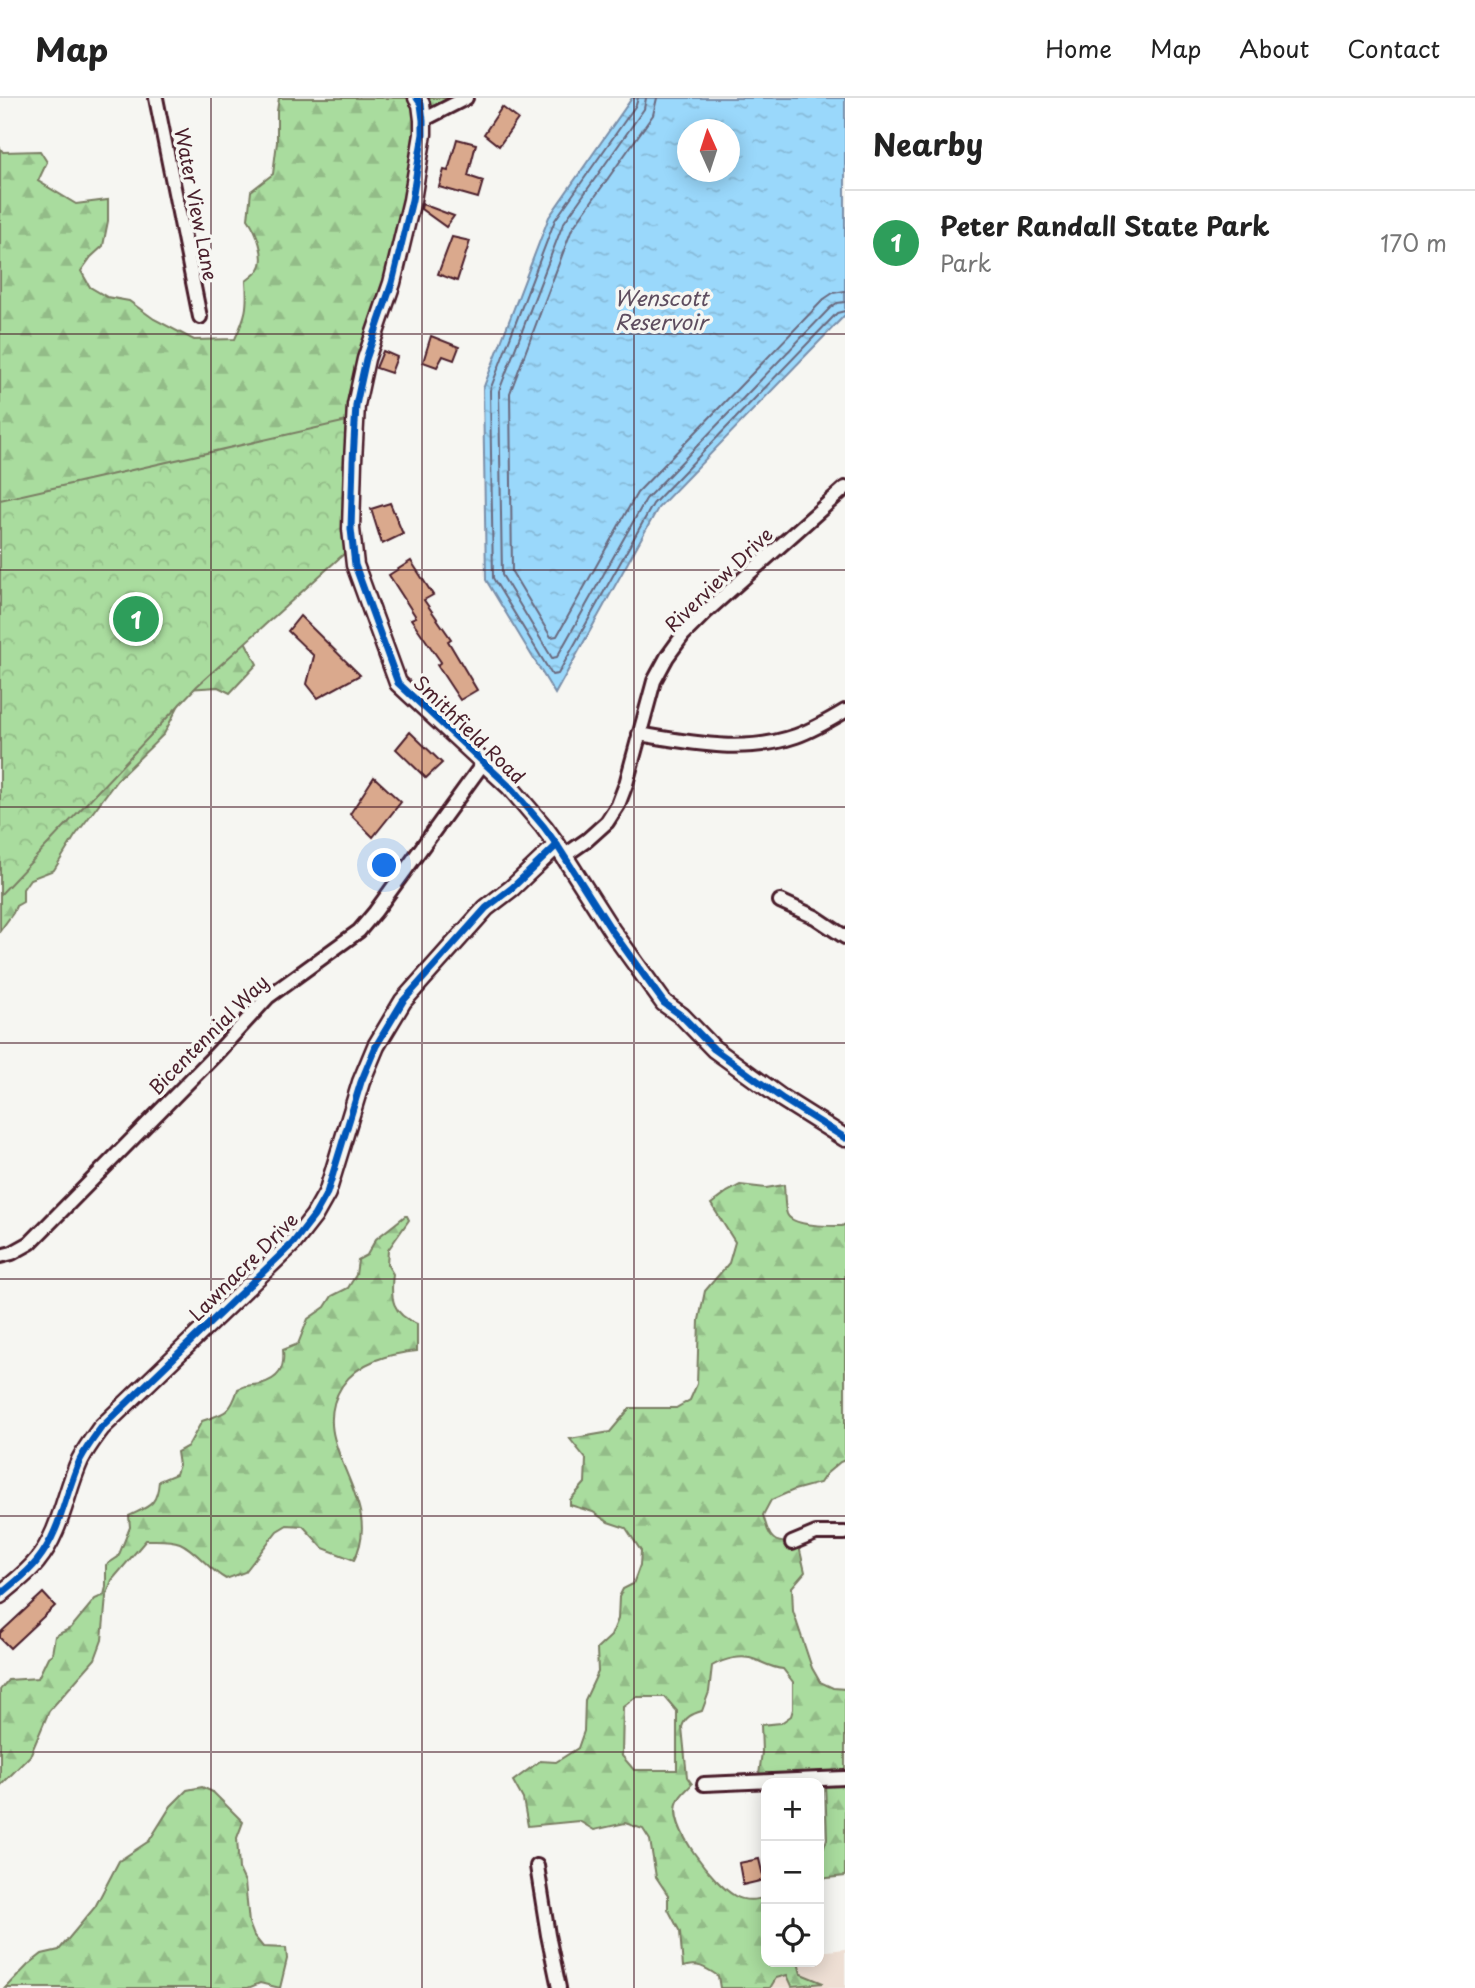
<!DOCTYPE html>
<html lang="en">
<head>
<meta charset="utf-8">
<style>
  :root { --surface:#fff; --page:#f6f6f6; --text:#222; --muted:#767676; --line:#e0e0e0; --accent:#111827 }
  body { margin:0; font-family:"Playpen Sans",sans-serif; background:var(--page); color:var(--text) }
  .controls { position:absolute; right:21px; bottom:21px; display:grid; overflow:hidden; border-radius:14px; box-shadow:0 4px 18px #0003 }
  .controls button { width:63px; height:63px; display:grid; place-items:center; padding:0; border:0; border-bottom:2px solid var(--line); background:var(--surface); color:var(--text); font:35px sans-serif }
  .compass { position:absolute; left:677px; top:21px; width:63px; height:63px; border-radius:50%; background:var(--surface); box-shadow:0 4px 18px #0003; rotate:357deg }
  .you { position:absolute; left:385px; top:768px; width:24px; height:24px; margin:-18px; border:5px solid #fff; border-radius:50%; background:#1a73e8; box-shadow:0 0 0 10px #1a73e833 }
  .badge { display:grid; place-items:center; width:46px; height:46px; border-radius:50%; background:var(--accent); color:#fff; font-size:23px; font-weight:700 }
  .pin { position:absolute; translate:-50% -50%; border:4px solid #fff; box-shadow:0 2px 7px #0006 }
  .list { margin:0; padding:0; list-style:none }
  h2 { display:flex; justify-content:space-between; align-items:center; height:91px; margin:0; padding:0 28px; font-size:30px }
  h2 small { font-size:23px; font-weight:400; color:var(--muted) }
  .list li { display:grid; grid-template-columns:46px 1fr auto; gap:21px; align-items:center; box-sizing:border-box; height:105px; padding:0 28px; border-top:2px solid var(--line) }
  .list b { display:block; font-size:26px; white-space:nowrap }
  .list p { margin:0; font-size:23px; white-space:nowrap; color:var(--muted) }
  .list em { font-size:23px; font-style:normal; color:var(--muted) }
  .icon { flex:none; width:38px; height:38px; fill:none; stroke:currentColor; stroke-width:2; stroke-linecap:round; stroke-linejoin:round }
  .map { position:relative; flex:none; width:845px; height:1890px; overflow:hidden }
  header { display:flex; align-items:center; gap:42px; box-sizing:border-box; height:98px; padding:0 35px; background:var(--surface); border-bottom:2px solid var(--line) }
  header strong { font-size:33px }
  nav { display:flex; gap:38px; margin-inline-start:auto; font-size:24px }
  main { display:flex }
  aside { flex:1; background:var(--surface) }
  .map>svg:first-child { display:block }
</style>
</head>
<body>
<header>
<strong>Map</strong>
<nav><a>Home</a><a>Map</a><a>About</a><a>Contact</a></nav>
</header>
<main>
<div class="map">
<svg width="845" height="1890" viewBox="0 0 845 1890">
  <defs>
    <pattern id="forest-firs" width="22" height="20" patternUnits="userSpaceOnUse" patternTransform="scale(1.75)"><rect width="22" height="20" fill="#a9dc9e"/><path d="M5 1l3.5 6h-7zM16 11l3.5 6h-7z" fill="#93bc88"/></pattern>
    <pattern id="park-crowns" width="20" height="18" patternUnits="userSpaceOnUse" patternTransform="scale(1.75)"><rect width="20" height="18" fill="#a9dc9e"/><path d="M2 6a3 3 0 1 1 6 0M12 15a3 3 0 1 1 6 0" fill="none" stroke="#93bc88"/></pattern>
    <pattern id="water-ripples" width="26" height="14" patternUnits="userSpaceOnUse" patternTransform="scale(1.75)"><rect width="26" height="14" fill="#9ad8fb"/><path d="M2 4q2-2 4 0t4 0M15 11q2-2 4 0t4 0" fill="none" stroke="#86b9d7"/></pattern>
  </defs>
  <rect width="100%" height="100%" fill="#f6f6f2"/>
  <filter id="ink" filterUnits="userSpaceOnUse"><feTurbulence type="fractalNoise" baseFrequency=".0143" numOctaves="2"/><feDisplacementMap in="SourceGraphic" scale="14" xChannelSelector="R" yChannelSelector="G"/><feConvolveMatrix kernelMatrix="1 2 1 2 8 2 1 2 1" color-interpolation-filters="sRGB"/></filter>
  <g filter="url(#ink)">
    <polygon fill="#eedfd4" points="845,1851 845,1890 770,1890 776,1880 787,1877 821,1885 801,1876 798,1864 819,1864 819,1854"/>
    <g fill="url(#forest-firs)" stroke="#7a7e64" stroke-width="2" fill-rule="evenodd">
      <path d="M279,0H471L447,18L425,25L368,255L353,382L237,528L257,566L230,595L218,589L187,591L164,636L117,682L75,738L54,772L30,781L23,791V804L16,808L13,815L0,833V50L3,54L40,53L47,64L38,83L76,106L108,102V123L103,148L91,159L81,173L90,189L107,199L129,203L154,221L194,242L235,241C246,217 248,210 246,183C250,180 256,176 259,171C267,159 256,132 248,121L251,93L273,76L277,44V13Z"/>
      <path d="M740,1087L766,1090L784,1087C785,1096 784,1108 787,1116C792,1129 830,1128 842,1128L845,1126V1362L840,1364L826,1376L820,1385L794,1392L771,1402L763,1417C770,1441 772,1447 798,1444L805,1474L792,1489L793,1513L812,1570L820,1584L833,1590L845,1591V1778L819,1781V1752L824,1749L827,1741L825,1684H758L762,1654L761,1627L781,1625L791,1618L793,1611V1584L783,1571C772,1570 766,1566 756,1562C743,1556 724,1561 712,1568L709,1594L702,1613C692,1616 685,1619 682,1629L687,1679L692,1686C688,1691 680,1697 678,1703C666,1727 714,1786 735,1798C744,1803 757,1803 766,1798V1864H798L801,1876L823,1885L792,1888L787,1877L776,1880L770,1890H720L718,1878C706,1870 698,1864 683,1869L680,1834L668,1811V1797L656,1779L650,1742L643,1731L625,1725L594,1732L579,1723L528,1728L523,1701L513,1683L540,1663L556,1664L578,1650L584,1633L585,1602L598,1574L597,1551L611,1538L618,1521L619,1499L623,1491L633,1486L640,1467L641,1453L626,1430L608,1424L593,1414L570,1407V1402L585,1385L586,1361L570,1341L610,1334L630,1310H676L690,1302L697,1286L699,1222L705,1193L729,1165L735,1144L711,1106L727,1094ZM636,1599H665L677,1613V1672H634L622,1658L623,1609Z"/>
      <path d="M405,1118H407L409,1122L388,1152L387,1166L393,1176C390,1201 392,1216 417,1226V1253C389,1256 359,1263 342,1288C304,1347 387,1400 354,1462L323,1450L303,1428L287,1427L277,1433L245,1474L226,1481C209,1472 196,1452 180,1445C170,1441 158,1442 146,1442L112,1482L106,1499L102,1542L95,1561L49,1613L30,1658L0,1688V1592L8,1582L38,1580L48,1559L52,1556L55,1538L71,1530L95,1501L104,1497L106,1489V1467L118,1459L130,1429L129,1418C149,1408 157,1408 159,1383L176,1376L179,1367L177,1354L188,1348L202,1323C225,1315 230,1316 238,1291C248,1286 251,1288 260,1286C279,1281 285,1271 283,1252L298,1246L308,1221L325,1209L332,1198L348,1190L356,1177L358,1162L367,1157L376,1141Z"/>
      <polygon points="202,1689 213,1694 243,1724 237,1740 239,1771 245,1784 249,1825 254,1838 263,1849 286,1850 287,1861 280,1890 260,1885 248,1890 6,1890 28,1867 42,1856 59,1852 95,1809 119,1763 149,1743 171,1708 187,1692"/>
    </g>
    <polygon fill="url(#park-crowns)" stroke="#7a7e64" stroke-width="2" points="347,323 346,454 197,588 0,797 0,402"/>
    <path fill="url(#water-ripples)" stroke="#7a8ea8" stroke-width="2" fill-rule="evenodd" d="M632,0H845V217L658,410L555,596L486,482L483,291L549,119ZM688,32H730V74H688Z"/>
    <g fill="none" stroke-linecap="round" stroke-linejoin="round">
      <g stroke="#6a697e" stroke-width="2">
        <polyline points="638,0 636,7 555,122 490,292 493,480 552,577 558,576 653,406 837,215 845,213"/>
        <polyline points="646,0 644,11 563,126 499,293 502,477 552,560 557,559 646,401 831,209 837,205 845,204"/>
        <polyline points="657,0 653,17 572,131 510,295 512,474 551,539 557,538 637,395 824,201 833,195 845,193"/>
      </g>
    </g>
    <g fill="#daa98d" stroke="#4a1f2b" stroke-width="2">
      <polygon points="502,9 518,21 499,48 484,36"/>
      <polygon points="457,41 476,46 468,78 483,83 478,100 439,89 444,72 448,73"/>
      <polygon points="422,106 454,118 446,129 421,111"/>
      <polygon points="452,139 470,143 457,183 438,176"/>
      <polygon points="431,238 459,249 454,262 443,258 437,269 423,264"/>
      <polygon points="383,253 397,259 391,275 376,270"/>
      <polygon points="390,405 403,436 382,446 371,411"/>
      <polygon points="411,463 433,497 424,502 451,541 448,543 477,592 460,602 437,567 441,564 411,521 416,519 389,477"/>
      <polygon points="300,518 360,577 318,600 307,586 314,558 288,533"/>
      <polygon points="410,634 442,665 426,680 396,651"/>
      <polygon points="374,679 401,704 373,739 350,716"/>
      <polygon points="43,1495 55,1508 10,1550 0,1540 0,1535"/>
      <polygon points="759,1761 764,1782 743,1787 739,1765"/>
    </g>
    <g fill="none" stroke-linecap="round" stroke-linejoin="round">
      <g stroke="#4a1f2b" stroke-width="18">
        <g id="street">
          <polyline points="156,0 200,219"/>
          <polyline points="423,22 466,0"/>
          <path d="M639,636C692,645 744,656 796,638C813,632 830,622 845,613"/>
          <polyline points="564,758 587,742 607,724 618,707 626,686 654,583 667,559 683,537 707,513 845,390"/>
          <polyline points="780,803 815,819 845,839"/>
          <polyline points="0,1158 12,1155 30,1145 215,957 268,899 359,833 375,814 484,664"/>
          <polyline points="792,1445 816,1435 845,1435"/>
          <polyline points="704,1686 845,1680"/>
          <polyline points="537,1768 548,1837 559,1890"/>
        </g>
      </g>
      <g stroke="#4a1f2b" stroke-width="21">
        <g id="secondary">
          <polyline points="417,0 421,6 423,22 423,36 412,102 392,185 366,261 356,307 353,363 351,431 355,467 398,585 510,689 544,729 557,747 612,833 664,905 682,918 714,951 783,1001 845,1040"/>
          <path d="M0,1497C12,1486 27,1476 37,1463C61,1434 65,1395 80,1362C86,1350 93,1341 101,1330L293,1145L314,1118L327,1095L361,984L376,948L403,903L486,810L512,790L557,747"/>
        </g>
      </g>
      <use href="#street" stroke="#f6f6f2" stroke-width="12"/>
      <use href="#secondary" stroke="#f6f6f2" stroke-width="16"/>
      <g stroke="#f6f6f2" stroke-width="11">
        <g id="cycleway">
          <polyline points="417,0 421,6 423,22 423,36 412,102 392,185 366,261 356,307 353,363 351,431 355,467 398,585 510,689 544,729 557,747 612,833 664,905 682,918 714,951 783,1001 845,1040"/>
          <path d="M0,1497C12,1486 27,1476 37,1463C61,1434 65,1395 80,1362C86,1350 93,1341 101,1330L293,1145L314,1118L327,1095L361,984L376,948L403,903L486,810L512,790L557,747"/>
        </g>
      </g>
      <use href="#cycleway" stroke="#0057b8" stroke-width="7"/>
    </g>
  </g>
  <path fill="none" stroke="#4a1f2b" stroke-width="2" stroke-opacity="0.55" d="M211,0V1890M422,0V1890M634,0V1890M0,236H845M0,472H845M0,709H845M0,945H845M0,1181H845M0,1418H845M0,1654H845"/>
  <g text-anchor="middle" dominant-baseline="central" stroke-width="7" stroke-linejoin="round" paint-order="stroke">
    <g font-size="19" fill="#4a1f2b" stroke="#f6f6f2">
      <text transform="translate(197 106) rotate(79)">Water View Lane</text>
      <text transform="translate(718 481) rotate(-44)">Riverview Drive</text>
      <text transform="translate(470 631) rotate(44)">Smithfield Road</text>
      <text transform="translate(208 936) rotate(-45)">Bicentennial Way</text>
      <text transform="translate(243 1168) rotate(-45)">Lawnacre Drive</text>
    </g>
    <g font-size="21" font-style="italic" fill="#5e4d5f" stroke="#f6f6f2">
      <text x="661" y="199">Wenscott<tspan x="661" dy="24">Reservoir</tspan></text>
    </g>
  </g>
</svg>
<div class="controls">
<button>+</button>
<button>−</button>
<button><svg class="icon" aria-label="locate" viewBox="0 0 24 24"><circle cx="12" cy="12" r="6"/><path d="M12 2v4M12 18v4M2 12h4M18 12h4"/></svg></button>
</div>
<svg class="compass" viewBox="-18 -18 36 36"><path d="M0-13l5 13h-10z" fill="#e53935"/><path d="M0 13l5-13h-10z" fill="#767676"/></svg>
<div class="you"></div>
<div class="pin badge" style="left:136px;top:521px;background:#2e9e5b">1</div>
</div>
<aside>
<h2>Nearby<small></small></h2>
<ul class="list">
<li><span class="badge" style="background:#2e9e5b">1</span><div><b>Peter Randall State Park</b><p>Park</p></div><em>170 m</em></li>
</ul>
</aside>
</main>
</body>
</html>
